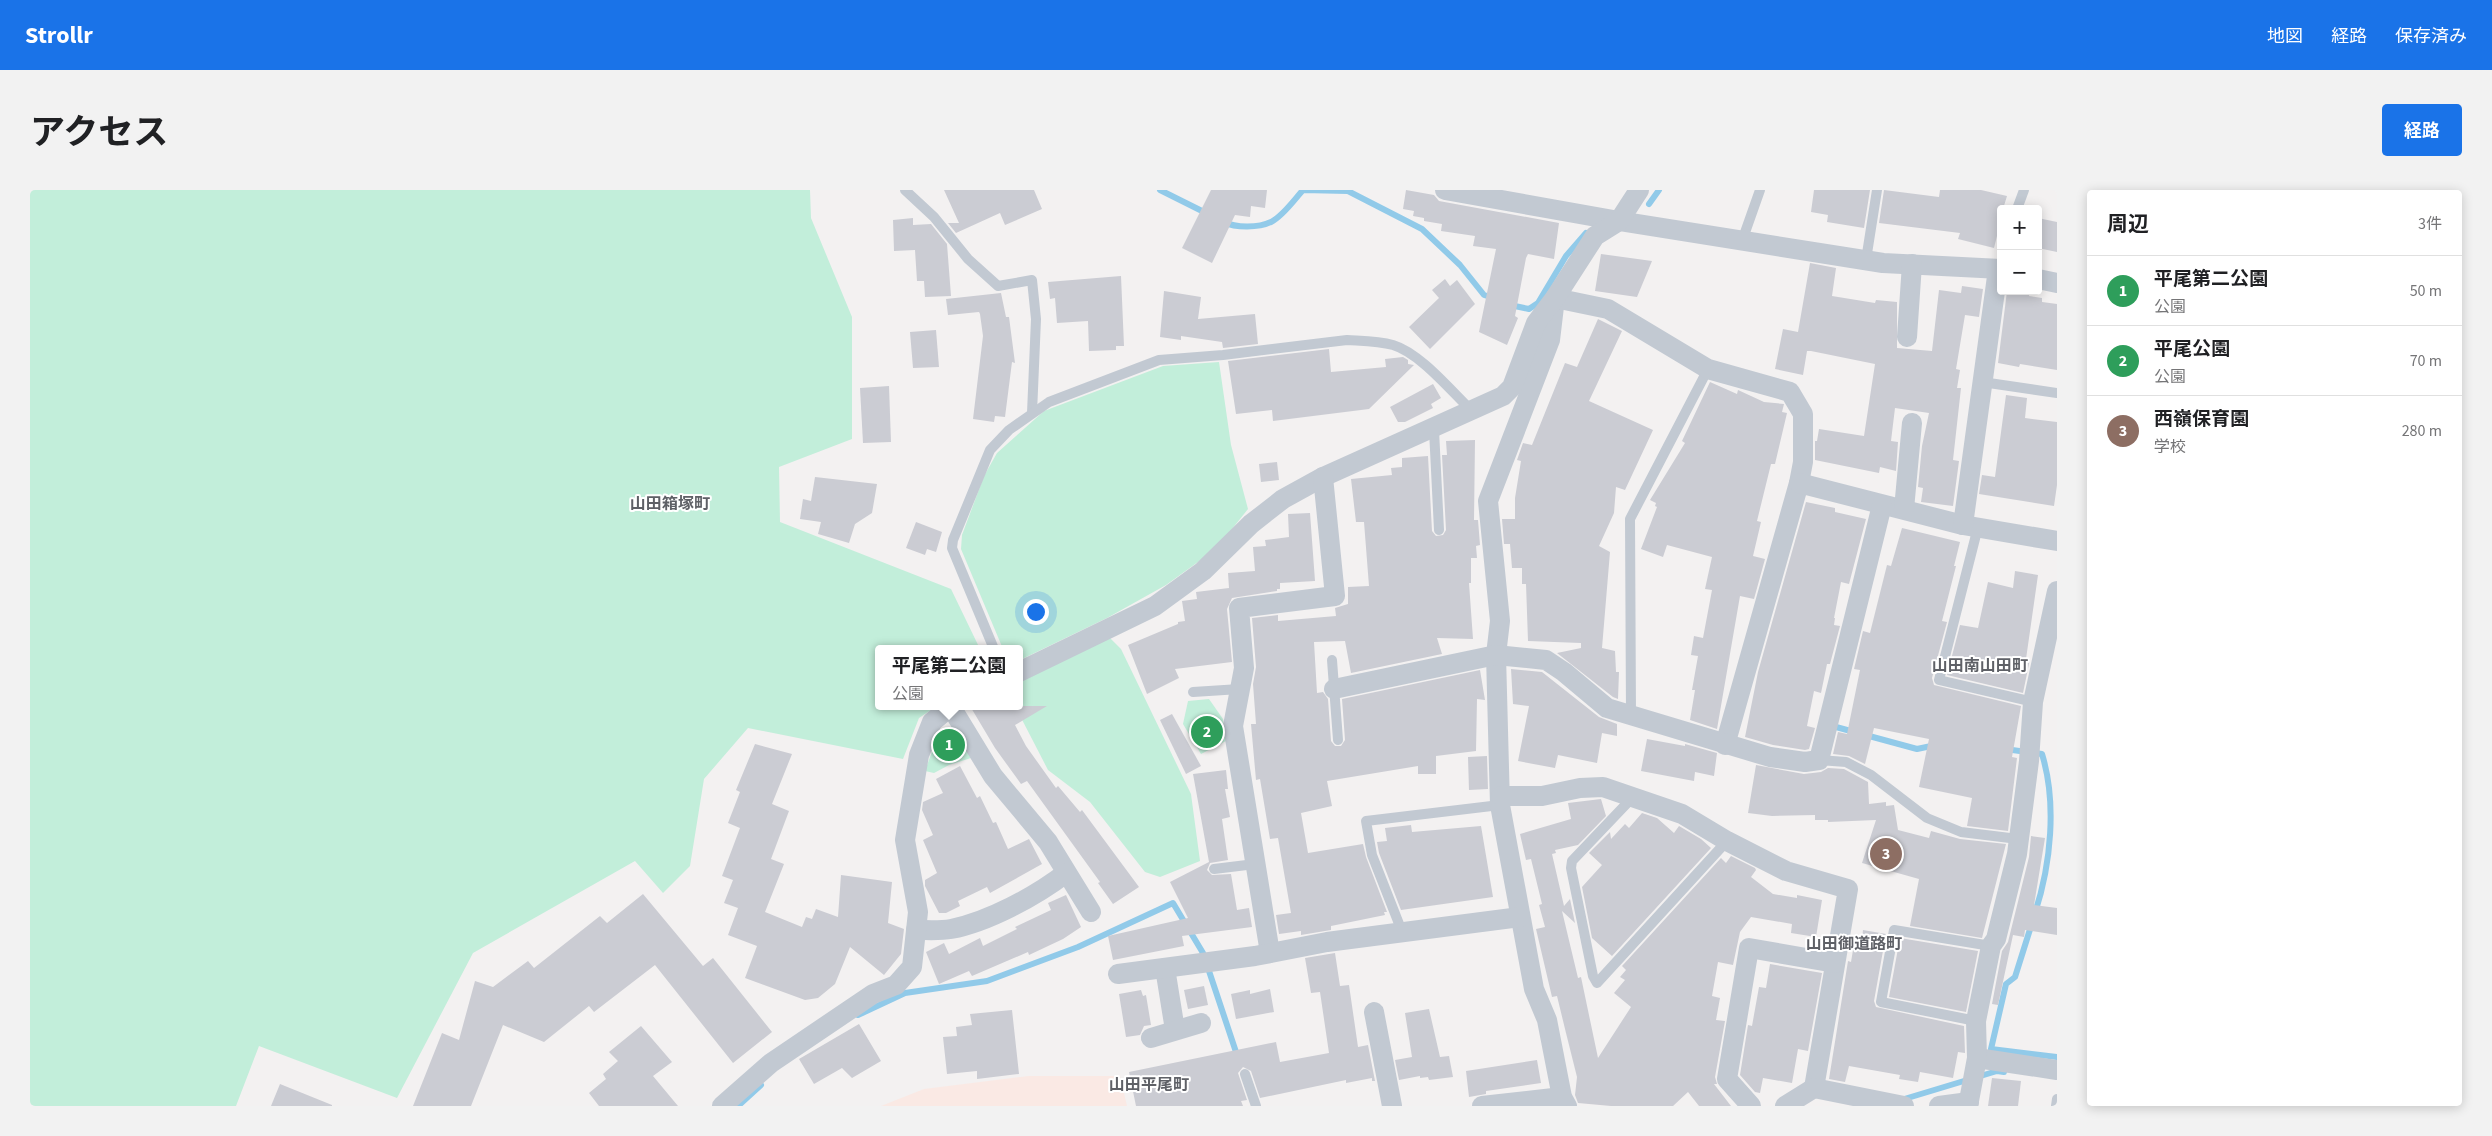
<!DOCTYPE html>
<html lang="ja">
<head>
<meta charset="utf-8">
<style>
  :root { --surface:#fff; --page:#f2f2f2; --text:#202124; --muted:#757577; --line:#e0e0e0; --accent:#1a73e8 }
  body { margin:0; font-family:"Source Sans 3","Noto Sans JP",sans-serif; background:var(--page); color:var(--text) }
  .controls { position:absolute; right:15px; top:15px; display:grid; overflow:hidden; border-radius:5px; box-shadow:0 2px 12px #0003 }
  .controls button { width:45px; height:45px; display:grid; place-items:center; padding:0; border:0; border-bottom:1px solid var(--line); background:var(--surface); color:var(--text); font:25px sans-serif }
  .you { position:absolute; left:1005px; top:421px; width:18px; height:18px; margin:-12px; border:4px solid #fff; border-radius:50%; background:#1a73e8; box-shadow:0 0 0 8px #1a73e833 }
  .badge { display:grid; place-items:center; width:32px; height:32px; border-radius:50%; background:var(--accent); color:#fff; font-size:16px; font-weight:700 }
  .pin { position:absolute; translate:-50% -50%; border:2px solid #fff; box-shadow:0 1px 5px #0006 }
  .popup { position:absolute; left:845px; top:455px; width:148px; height:65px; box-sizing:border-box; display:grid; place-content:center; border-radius:5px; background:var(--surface); filter:drop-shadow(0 1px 4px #0005); font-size:16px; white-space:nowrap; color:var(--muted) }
  .popup b { font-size:19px; color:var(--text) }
  .popup::after { content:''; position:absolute; left:50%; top:100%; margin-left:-10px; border:10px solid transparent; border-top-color:var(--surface) }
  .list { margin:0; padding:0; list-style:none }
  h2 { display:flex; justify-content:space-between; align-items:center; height:65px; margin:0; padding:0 20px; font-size:21px }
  h2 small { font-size:16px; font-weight:400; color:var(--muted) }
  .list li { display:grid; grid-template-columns:32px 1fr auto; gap:15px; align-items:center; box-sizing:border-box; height:70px; padding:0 20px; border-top:1px solid var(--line) }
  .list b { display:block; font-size:19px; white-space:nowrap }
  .list p { margin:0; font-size:16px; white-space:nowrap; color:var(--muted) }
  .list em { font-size:16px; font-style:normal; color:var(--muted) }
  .map { position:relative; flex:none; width:2027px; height:916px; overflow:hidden; border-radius:5px }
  header { display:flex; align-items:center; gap:30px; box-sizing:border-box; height:70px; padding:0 25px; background:var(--accent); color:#fff }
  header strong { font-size:24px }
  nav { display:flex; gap:28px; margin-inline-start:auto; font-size:18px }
  .intro { display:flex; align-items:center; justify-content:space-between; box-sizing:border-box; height:120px; padding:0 30px }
  h1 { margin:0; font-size:35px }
  .button { padding:12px 22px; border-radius:5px; background:var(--accent); color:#fff; font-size:18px; font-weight:700 }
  main { display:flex; gap:30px; padding:0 30px }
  aside { flex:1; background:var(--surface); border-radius:5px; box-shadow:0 2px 12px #0003 }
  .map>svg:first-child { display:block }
</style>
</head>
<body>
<header>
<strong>Strollr</strong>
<nav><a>地図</a><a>経路</a><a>保存済み</a></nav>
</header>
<div class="intro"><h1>アクセス</h1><a class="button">経路</a></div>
<main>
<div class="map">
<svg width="2027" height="916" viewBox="0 0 2027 916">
  <rect width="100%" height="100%" fill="#f3f1f1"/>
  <polygon fill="#fae9e4" points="999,886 1090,886 1097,916 851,916 894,899"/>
  <g fill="#c2eeda">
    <polygon points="0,0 780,0 781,28 822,127 822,249 749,277 750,332 921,399 950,459 849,459 849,516 907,516 889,528 873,569 718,538 674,589 660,676 633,703 605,671 443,763 367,908 229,856 206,916 0,916"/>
    <polygon points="1189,172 1201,255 1218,319 1186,359 1136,395 1077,428 990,470 989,459 973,459 931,359 932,345 954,286 967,263 1014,221 1133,176"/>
    <polygon points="1080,448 1091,459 1161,604 1170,671 1130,687 1115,682 1060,612 1018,580 985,516 989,516 989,490"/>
    <polygon points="1179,509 1193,529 1196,551 1171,564 1153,534 1158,511"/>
    <polygon points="924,537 941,568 919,575 904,583 895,581 909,542"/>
  </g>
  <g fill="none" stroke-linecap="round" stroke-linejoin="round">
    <g stroke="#91cae9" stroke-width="6">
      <polyline points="1130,0 1178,24"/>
      <polyline points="1619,14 1629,0"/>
      <path d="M1194,32C1205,38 1229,38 1241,32C1253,26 1264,10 1273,0L1318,1L1392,39L1430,75L1454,105L1464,108"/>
      <polyline points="1480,115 1499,119 1508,113 1536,66 1556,43"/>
      <polyline points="1806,537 1887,559 1906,555"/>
      <path d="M1975,559L2012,564C2027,613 2021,674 2005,723"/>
      <polyline points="2002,733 1985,787 1976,794 1961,859 2027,867"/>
      <polyline points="828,825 875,803 957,791 1048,757 1143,713 1173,763 1208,868"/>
      <polyline points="1871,910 1967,881 1974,882"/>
      <polyline points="708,916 731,895"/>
    </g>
  </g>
  <g fill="#cbccd3">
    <polygon points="914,0 1004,0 1012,19 975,35 970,23 926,43 918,33 929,33"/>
    <polygon points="1181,0 1237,0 1235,18 1221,16 1220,27 1205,25 1182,73 1152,58"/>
    <polygon points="1376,0 1404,5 1409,11 1529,33 1524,69 1498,64 1496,68 1485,126 1488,128 1477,155 1449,142 1466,59 1443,56 1445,46 1411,41 1412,34 1394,31 1394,28 1383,26 1384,21 1373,19"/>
    <polygon points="1784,0 1840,0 1834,38 1797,32 1798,25 1781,22"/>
    <polygon points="1854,0 1909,7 1910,0 1951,0 1977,6 1973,19 1971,19 1971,30 1964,58 1928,49 1930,43 1849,33"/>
    <polygon points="883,28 883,35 901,34 917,54 921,106 895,107 894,91 887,91 885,60 864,61 863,30"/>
    <polygon points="2008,28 2027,32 2027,62 2008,58"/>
    <polygon points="1571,64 1622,71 1607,107 1565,101"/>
    <polygon points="1780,73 1806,78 1802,106 1845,113 1846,110 1867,112 1867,158 1902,161 1909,100 1931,103 1932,96 1953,99 1949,127 1935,125 1926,179 1930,180 1927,198 1931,198 1923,270 1929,271 1923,316 1891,312 1893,298 1888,297 1892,256 1899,223 1865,218 1861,251 1868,252 1866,281 1850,277 1849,283 1785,270 1785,251 1787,251 1789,239 1834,246 1845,174 1781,161 1777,161 1773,185 1745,179 1753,139 1768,142"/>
    <polygon points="1091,86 1094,156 1086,156 1086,160 1059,161 1058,131 1027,133 1025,108 1020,109 1018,92"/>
    <polygon points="1415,89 1420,96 1427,90 1445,114 1400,159 1379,137 1409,108 1402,100"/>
    <polygon points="1134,101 1171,107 1168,129 1225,124 1228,154 1193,158 1192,152 1151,146 1151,150 1130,147"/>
    <polygon points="1977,101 2000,101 1999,106 2012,108 2012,112 2027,114 2027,180 1990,174 1989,177 1968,173"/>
    <polygon points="971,103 976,127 979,127 985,173 982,172 975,227 965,226 964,232 943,229 953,146 950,124 949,122 918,125 916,109"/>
    <polygon points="1568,129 1592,141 1559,211 1623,240 1595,300 1586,297 1584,323 1569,356 1580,362 1572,458 1585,461 1586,482 1589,482 1588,509 1583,507 1527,463 1551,458 1551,453 1498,451 1496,394 1492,394 1492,378 1482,378 1480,354 1474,354 1472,329 1485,329 1485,308 1491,271 1487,270 1493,253 1502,255 1535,173 1547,177"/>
    <polygon points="906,140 909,177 883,178 880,142"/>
    <polygon points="1299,159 1301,182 1356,177 1355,169 1373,167 1378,170 1378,174 1384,175 1339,219 1243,231 1242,220 1206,224 1198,171"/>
    <polygon points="1680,192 1707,204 1708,200 1734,212 1754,214 1752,222 1757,223 1745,274 1741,274 1727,331 1731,332 1723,366 1735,369 1724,409 1710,406 1687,539 1660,530 1665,500 1662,500 1668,466 1661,465 1664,446 1673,448 1682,400 1675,399 1682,367 1637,355 1633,367 1611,359 1627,317 1625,316 1626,313 1620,310 1655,253 1652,251"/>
    <polygon points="1403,194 1411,208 1401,214 1403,218 1375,232 1368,232 1360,217"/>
    <polygon points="859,196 861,252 833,253 830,198"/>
    <polygon points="1976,205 1997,208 1995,228 2027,232 2027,295 2024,316 1949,304 1952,285 1965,287"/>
    <polygon points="1445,250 1444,330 1448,330 1450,355 1446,356 1447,368 1441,368 1441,393 1439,393 1443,449 1407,448 1412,464 1321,483 1315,451 1284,452 1287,503 1293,502 1298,509 1301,551 1305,556 1311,556 1315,550 1312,509 1450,480 1455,510 1447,509 1446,561 1406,566 1406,584 1388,584 1388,576 1297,591 1302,616 1271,623 1278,663 1333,654 1336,667 1357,722 1354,722 1355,725 1301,736 1301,740 1271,745 1271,741 1249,744 1246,725 1261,723 1248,648 1240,649 1230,589 1226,590 1221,534 1226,534 1223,494 1226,477 1222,428 1248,425 1248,431 1306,426 1305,418 1318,414 1318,397 1339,396 1334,332 1326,332 1321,289 1362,285 1361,278 1372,277 1372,268 1398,266 1402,341 1406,346 1413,345 1416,340 1412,265 1417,265 1416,251"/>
    <polygon points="1247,272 1249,290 1231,292 1229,274"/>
    <polygon points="785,287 847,294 842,323 825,334 819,353 788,344 791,332 770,329 773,309 781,311"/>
    <polygon points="1776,312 1805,318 1805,322 1836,329 1819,394 1811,392 1804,428 1805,428 1804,435 1810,436 1800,474 1797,474 1791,503 1784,501 1777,536 1785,538 1779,559 1775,560 1743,555 1715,547 1728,482"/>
    <polygon points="1280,323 1285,391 1250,393 1250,399 1247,399 1247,401 1202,408 1197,419 1202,472 1145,479 1149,488 1117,504 1098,455 1148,434 1148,432 1155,431 1152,411 1167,409 1166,402 1199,398 1198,383 1225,381 1223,357 1236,356 1235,350 1259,347 1258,324"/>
    <polygon points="886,332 912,342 906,362 897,359 895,365 876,358"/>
    <polygon points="1872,338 1930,352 1924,376 1926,376 1912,431 1917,432 1902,488 1904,495 1991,516 1982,567 1987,568 1978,641 1937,636 1942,608 1889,597 1899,549 1844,538 1835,574 1819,566 1803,564 1808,542 1817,544 1830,480 1824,479 1833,441 1840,443 1857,375 1861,376"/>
    <polygon points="1985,381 2008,385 1996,469 2000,469 1993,503 1917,485 1930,435 1948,438 1958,392 1983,398"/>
    <polygon points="1481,479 1512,482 1569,527 1587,534 1587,546 1572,543 1567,573 1528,565 1525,578 1488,571 1499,516 1483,514"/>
    <polygon points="940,516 1017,516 985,535 996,556 1026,598 1028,596 1050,622 1052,620 1109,697 1083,714 1068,693 1070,692 997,591 991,594 965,558"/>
    <polygon points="1142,524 1171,576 1156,584 1130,530"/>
    <polygon points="1617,549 1655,556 1655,554 1687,563 1684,586 1665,582 1664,591 1611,581"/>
    <polygon points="725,554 762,564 742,614 759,621 741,669 754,674 735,722 772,737 776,727 782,729 786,719 808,727 811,685 862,692 858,733 874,739 871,764 854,785 820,757 805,794 788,808 775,810 715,788 727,756 698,745 708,718 694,713 703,690 692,686 710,638 698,633 710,602 706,600"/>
    <polygon points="1457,566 1458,599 1439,600 1438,567"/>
    <polygon points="1726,575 1774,584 1791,582 1798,578 1814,579 1838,592 1839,614 1856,612 1856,616 1864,615 1868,640 1899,648 1901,641 1930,649 1976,654 1952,748 1880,736 1889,689 1832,673 1846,630 1798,632 1798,630 1785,630 1785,625 1742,626 1718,623"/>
    <polygon points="930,576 947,608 950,606 963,633 966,632 978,659 999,649 1012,674 960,703 957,697 928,711 930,716 916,723 909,723 895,696 895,690 907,683 893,650 903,645 892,620 893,612 913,603 906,589"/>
    <polygon points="1196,580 1198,599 1195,599 1200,627 1192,629 1198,670 1180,673 1177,680 1182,685 1201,684 1207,720 1219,718 1222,737 1152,746 1154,756 1083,770 1078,746 1158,728 1140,692 1179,672 1163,584"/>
    <polygon points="1571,609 1576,626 1548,655 1525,660 1526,663 1522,664 1534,716 1540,709 1545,733 1532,721 1548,788 1551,787 1568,868 1601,817 1584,803 1595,790 1590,787 1596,780 1592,776 1691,668 1696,673 1701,666 1725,678 1726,680 1721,687 1743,704 1767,708 1767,705 1792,710 1786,747 1761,743 1762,734 1721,727 1710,742 1703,775 1688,772 1682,806 1690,808 1686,830 1695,831 1685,887 1687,894 1684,894 1701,916 1669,916 1658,902 1643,916 1581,916 1548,913 1545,905 1547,887 1536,843 1527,806 1522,807 1506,739 1515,737 1509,715 1512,714 1501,669 1496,670 1490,644 1541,629 1538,613"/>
    <polygon points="1612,623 1627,628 1644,643 1649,636 1671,649 1681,658 1582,766 1562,748 1552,697 1572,675 1559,663 1580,642 1581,649 1595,634 1599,638"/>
    <polygon points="1381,635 1382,642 1451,636 1463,707 1371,720 1349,663 1347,652 1357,651 1355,638"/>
    <polygon points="2001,646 2015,648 2004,715 2027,718 2027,745 1995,740 1994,747 1983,745 1968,815 1962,814 1972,761 1978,752 1999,667"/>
    <polygon points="613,704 673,776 683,768 742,842 703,873 625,775 564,822 559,816 514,852 473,835 441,916 383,916 412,843 429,850 445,791 463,797 498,771 504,778 570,726 577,733"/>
    <polygon points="1036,705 1051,737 1033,749 999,765 998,762 942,786 939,781 909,794 896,762 914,753 919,764 950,748 953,756 987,739 985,737 1021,720 1018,713"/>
    <polygon points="1833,740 1856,744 1844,811 1846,817 1934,836 1935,863 1928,862 1923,888 1890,882 1888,892 1869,889 1870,885 1819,876 1815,892 1799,889 1818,771 1821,772 1825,748 1832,749"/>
    <polygon points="1870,748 1948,761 1936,822 1859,807"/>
    <polygon points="1305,763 1310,796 1319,795 1328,857 1338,855 1345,891 1342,891 1342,888 1316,893 1316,890 1230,908 1221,881 1213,877 1208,883 1217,910 1211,911 1213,916 1106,916 1099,882 1246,852 1250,872 1299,863 1290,802 1281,803 1275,768"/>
    <polygon points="1740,774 1792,783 1778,861 1768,859 1762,893 1733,888 1730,903 1725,902 1710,885 1718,835 1722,836 1729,797 1736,798"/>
    <polygon points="1174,796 1178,815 1158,819 1154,800"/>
    <polygon points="1240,799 1244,822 1206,829 1201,804 1220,800 1220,804"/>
    <polygon points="1111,800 1113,806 1116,805 1121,835 1114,836 1110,845 1096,847 1089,804"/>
    <polygon points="1399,819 1410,867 1419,866 1423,887 1399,890 1398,887 1390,888 1390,886 1369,890 1365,870 1382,867 1375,823"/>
    <polygon points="982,820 989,884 947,889 947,881 917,884 913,847 927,846 926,837 942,835 940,824"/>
    <polygon points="829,834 851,871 822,888 812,878 784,894 769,869"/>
    <polygon points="611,836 642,872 623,886 648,916 569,916 559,903 576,889 573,884 588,871 579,862"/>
    <polygon points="1507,870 1511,893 1456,901 1456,904 1439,907 1436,881"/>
    <polygon points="1962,888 1991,891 1988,916 1958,916"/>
    <polygon points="250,894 302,915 302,916 241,916"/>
  </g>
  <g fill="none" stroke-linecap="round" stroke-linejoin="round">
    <g stroke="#c2c9d2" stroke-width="10">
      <polyline points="875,0 904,27 938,69 968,96 1002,90 1006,129 1002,223"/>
      <polyline points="1987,19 1994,0"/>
      <polyline points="1712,51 1730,0"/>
      <polyline points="1836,70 1847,0"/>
      <polyline points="1952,192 2027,203"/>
      <polyline points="1404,240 1409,340"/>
      <polyline points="1948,337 1909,490 2003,512"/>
      <path d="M964,459L922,358L923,350L960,260L979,240L1019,212L1129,170L1193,165L1317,150C1332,151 1348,151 1363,155C1390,163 1421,201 1442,221"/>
      <polyline points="1302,470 1308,550"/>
      <polyline points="1163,502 1210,499"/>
      <polyline points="1601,526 1600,329 1678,179"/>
      <polyline points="1789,570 1816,572 1841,585 1897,628 1931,642 1988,649"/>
      <polyline points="1602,608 1542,671 1541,678 1563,786 1567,793 1697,651"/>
      <polyline points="1184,679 1225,674"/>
      <polyline points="1373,744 1342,665 1336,631 1470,615"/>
      <polyline points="1946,831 1851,812 1864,740 1961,756"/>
      <polyline points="1215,884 1226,916"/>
      <polyline points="2026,916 2027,909"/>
    </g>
    <g stroke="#c2c9d2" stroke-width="20">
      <polyline points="1415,0 1589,31 1853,73 1971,79"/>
      <polyline points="2008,89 2027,93"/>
      <polyline points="1525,108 1520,150 1458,311 1470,431 1466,465 1470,615 1504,799 1517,830 1532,907 1537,916"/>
      <polyline points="1525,108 1578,119 1678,179 1760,202 1773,224 1773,272 1769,293 1695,555"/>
      <polyline points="1877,147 1882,74"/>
      <polyline points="1769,293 1933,335 2027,351"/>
      <polyline points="1874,319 1882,233"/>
      <polyline points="1933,335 1968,79"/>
      <polyline points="989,482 1125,416 1173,381 1221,334 1253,309 1293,287 1473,206 1482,197 1506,133 1525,108 1565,46 1589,31 1609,0"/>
      <polyline points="1304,499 1466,465 1516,470 1534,482 1577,518 1740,567 1775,572 1789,570 1852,315"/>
      <polyline points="921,517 963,586 1018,652 1061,722"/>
      <polyline points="1471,606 1512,606 1550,598 1573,597 1652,624 1697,651 1756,681 1818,699 1784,898"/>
      <path d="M886,740C897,740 910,741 921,739C958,732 1006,706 1036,683"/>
      <polyline points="1240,763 1203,536 1214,478 1209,418 1305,406 1293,287"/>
      <polyline points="1135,778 1145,840"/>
      <polyline points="1088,784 1225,766 1297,752 1490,727"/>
      <polyline points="1344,822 1362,916"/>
      <polyline points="1121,848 1171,833"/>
      <polyline points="1947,868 2027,880"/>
      <polyline points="692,916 741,873 843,804 866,795 882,777 888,722 875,650 889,565 902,532 921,516"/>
      <polyline points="1452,916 1532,907"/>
      <polyline points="1721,916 1697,889 1719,758 1805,773"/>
      <polyline points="1755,916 1784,898 1874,916"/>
      <polyline points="1909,916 1939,912"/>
      <polyline points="1938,916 1947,868 1946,831 1961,756 1966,749 1987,664 1999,571 2003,512 2027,401"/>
    </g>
  </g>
  <g text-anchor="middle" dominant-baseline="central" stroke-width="4" stroke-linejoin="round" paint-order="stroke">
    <g font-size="16" font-weight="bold" fill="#5e6066" stroke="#fff">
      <text x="640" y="314">山田箱塚町</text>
      <text x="1950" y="476">山田南山田町</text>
      <text x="1824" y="754">山田御道路町</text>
      <text x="1119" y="895">山田平尾町</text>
    </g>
  </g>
</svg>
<div class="controls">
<button>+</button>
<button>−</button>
</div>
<div class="you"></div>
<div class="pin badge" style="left:919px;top:555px;background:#2e9e5b">1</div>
<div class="popup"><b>平尾第二公園</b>公園</div>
<div class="pin badge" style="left:1177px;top:542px;background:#2e9e5b">2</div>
<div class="pin badge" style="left:1856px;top:664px;background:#8d6e63">3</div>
</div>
<aside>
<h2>周辺<small>3件</small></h2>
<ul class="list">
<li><span class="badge" style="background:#2e9e5b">1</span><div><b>平尾第二公園</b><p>公園</p></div><em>50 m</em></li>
<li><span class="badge" style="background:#2e9e5b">2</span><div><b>平尾公園</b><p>公園</p></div><em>70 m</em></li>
<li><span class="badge" style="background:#8d6e63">3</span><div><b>西嶺保育園</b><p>学校</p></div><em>280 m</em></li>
</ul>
</aside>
</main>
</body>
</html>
